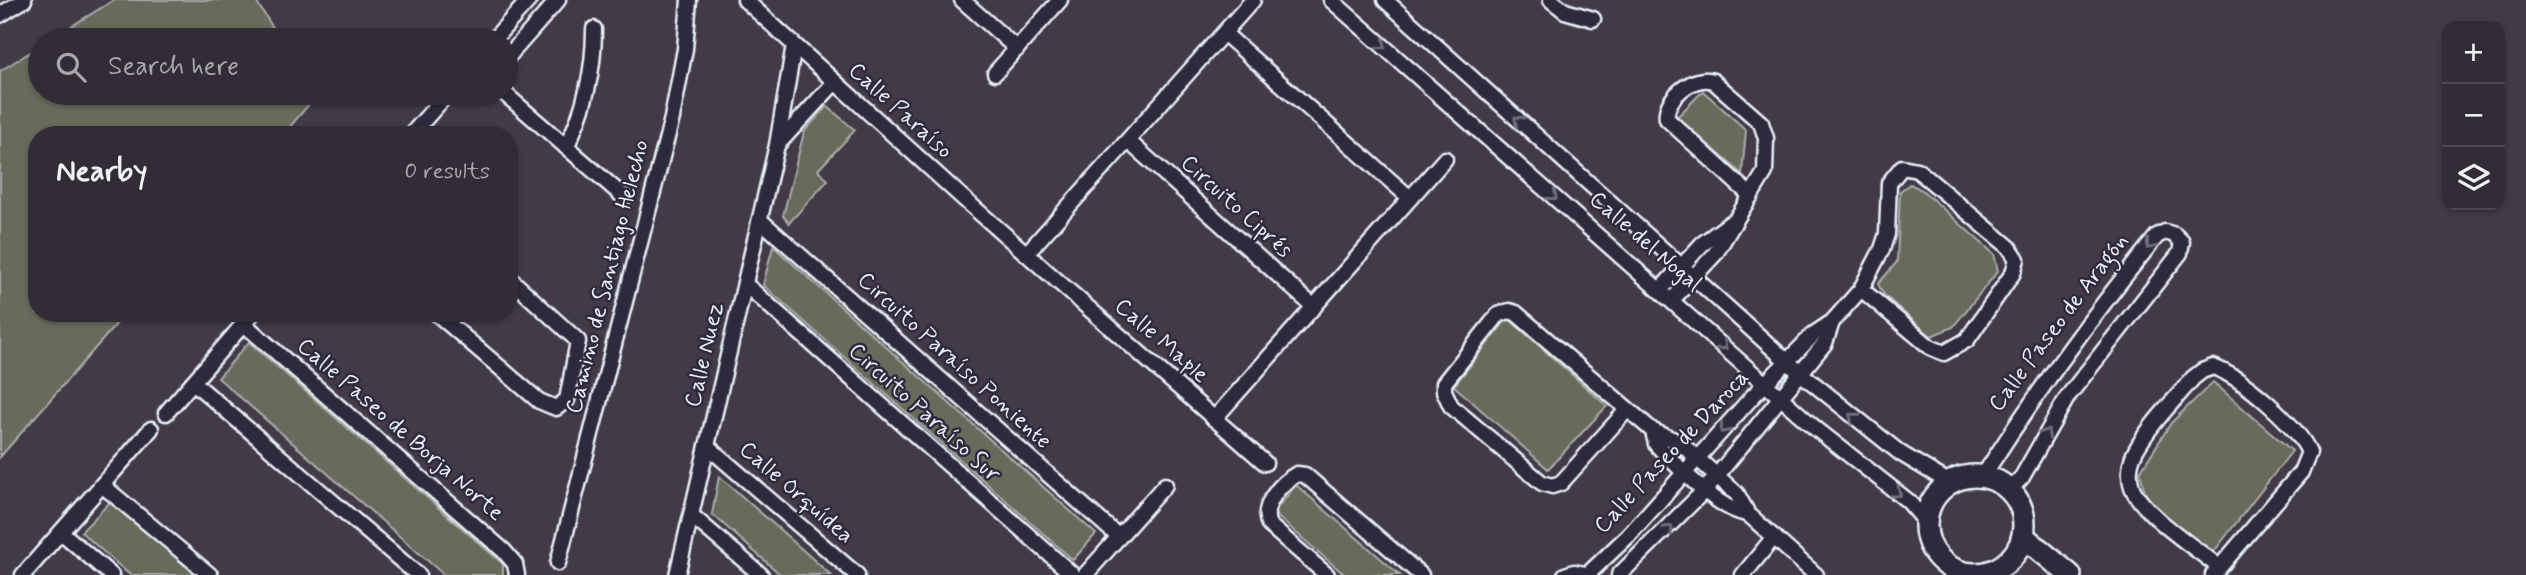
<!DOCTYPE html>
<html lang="en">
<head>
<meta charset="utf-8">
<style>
  :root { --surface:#322c36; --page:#3d3842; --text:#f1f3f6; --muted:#a8a7ad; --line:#4d4851 }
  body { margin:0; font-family:Mynerve,sans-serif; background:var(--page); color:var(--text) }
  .controls { position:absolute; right:21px; top:21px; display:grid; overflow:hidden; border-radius:14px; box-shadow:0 2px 5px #0004 }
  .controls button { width:63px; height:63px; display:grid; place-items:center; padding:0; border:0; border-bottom:2px solid var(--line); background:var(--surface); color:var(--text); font:35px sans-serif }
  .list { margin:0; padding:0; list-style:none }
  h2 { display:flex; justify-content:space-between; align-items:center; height:91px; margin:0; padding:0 28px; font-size:30px }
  h2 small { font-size:23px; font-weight:400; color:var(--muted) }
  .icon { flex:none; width:38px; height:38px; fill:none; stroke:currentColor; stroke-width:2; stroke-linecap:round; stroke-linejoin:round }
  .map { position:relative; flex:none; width:2526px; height:575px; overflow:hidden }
  .search { position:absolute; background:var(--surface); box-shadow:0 2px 5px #0004; left:28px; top:28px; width:490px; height:77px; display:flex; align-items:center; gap:18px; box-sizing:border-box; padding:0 24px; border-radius:38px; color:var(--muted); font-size:26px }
  .panel { position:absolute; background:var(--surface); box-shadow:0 2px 5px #0004; left:28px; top:126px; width:490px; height:196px; border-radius:28px }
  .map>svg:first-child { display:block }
</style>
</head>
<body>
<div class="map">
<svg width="2526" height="575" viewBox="0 0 2526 575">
  <rect width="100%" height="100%" fill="#433a48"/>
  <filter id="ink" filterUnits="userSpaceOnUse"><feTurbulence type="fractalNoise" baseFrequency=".0143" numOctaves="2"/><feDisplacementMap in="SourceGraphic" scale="14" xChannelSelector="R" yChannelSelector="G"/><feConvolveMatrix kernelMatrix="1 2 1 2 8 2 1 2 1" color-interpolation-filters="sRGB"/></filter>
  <g filter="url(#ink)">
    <g fill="#686b5c" stroke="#a8aeaa" stroke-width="2">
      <polygon points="114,0 255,0 281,40 49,40"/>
      <polygon points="40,46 40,93 314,93 316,96 283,135 37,135 37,313 126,313 0,457 0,71"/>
      <polygon points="1703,91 1746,130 1742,174 1677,117"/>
      <polygon points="827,106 855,130 818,170 828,180 789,223 783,216 804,132"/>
      <polygon points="1910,184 1922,190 1994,254 1998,271 1953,327 1931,336 1884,295 1878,284 1897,262 1900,191"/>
      <polygon points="773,246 1096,534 1073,560 763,285"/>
      <polygon points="1508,318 1607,406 1548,469 1454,386"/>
      <polygon points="249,342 503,564 503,575 444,575 218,378"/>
      <polygon points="2213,382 2292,451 2212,554 2147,500 2140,472 2171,423"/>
      <polygon points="719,476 831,575 781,575 712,514"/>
      <polygon points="1296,485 1400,575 1345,575 1273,513"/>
      <polygon points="113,499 202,575 130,575 81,532"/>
    </g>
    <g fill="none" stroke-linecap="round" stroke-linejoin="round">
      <g stroke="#e8f1f8" stroke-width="19">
        <g id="street">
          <polyline points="745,0 964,199 1265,463"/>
          <polyline points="962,0 1017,49"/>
          <polyline points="1331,0 1815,428 1908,501 1926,522"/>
          <polyline points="1385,0 1799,372 1900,453 1950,483"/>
          <polyline points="1551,0 1565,11 1593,19"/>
          <polyline points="0,15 24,0"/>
          <polyline points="1225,34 1410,198"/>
          <polyline points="493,40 529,0"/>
          <polyline points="506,59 558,0"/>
          <polyline points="995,73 1060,0"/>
          <polyline points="504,93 624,197"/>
          <polyline points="411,135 448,93"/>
          <polyline points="1128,141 1314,307"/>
          <polyline points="778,144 835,82"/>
          <path d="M566,147C585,110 594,70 594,29"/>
          <polyline points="760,220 1119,537"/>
          <polyline points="1027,253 1253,0"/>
          <polyline points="745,284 1073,575"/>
          <polyline points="1660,290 1702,244 1732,222"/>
          <path d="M1672,300L1715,254L1765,172L1766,138L1761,123L1713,81C1694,74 1663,99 1667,119L1751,196"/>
          <polyline points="436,313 539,401 556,408 567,400 578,341 509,278"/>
          <polyline points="244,324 504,551 515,564 517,575"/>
          <polyline points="193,382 418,575"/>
          <polyline points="1627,410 1561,483 1552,486 1542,483 1451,406 1444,391 1444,383 1498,315 1509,311 1516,313 1653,431 1679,442 1737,494 1748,514 1816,575"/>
          <polyline points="166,413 253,313"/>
          <polyline points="1214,419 1445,159"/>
          <path d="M1653,431L1656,444C1676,465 1719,511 1748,514"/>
          <polyline points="707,446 857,575"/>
          <path d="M1983,476C2038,390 2092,315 2157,236L2165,232L2175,235L2182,242L2180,253L2068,396L2022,477L2010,490"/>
          <polyline points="102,485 210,575"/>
          <polyline points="691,515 761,575"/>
          <polyline points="61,532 111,575"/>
          <polyline points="558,563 672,118 685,49 689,0"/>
          <polyline points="1588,574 1628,536 1752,397 1814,334 1832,322 1861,289 1882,249 1887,234 1889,183 1902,167 1917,170 1927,178 2009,247 2017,259 2013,273 1967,340 1944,353 1930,347 1861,289"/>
          <polyline points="23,575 151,429"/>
          <polyline points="677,575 777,145 794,45"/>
          <polyline points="1085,575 1165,485"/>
          <path d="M1327,575L1269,525C1260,507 1280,483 1297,474L1305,475L1421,575"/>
          <polyline points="1565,575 1574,572 1590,575"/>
          <polyline points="1619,575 1706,489 1825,343 1832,322"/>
          <polyline points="1743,575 1774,537"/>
          <path d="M2213,575L2301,472L2309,452C2297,425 2242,377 2213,367L2202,371L2193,378C2174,401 2150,424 2136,450C2130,461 2128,475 2132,487C2141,513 2197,549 2219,567"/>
        </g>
      </g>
      <g stroke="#e8f1f8" stroke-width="26">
        <g id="secondary">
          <circle cx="1975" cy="525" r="49"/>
          <polyline points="2023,536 2070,575"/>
        </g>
      </g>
      <use href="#street" stroke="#2f2a3d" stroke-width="14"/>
      <use href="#secondary" stroke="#2f2a3d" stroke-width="21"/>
    </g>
    <defs><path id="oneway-chevron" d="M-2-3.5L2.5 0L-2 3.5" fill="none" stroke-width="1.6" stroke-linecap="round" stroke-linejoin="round" transform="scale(1.75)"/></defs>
    <g stroke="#70707e">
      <use href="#oneway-chevron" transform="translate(1382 45) rotate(41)"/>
      <use href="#oneway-chevron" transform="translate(1518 120) rotate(-138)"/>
      <use href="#oneway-chevron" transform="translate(1553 196) rotate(41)"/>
      <use href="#oneway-chevron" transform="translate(2150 245) rotate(130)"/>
      <use href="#oneway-chevron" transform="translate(1723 346) rotate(42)"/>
      <use href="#oneway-chevron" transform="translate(1853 417) rotate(-141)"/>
      <use href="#oneway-chevron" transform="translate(1724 429) rotate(131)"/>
      <use href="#oneway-chevron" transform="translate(2046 433) rotate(-59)"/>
      <use href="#oneway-chevron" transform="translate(1897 493) rotate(37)"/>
      <use href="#oneway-chevron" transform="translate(1669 529) rotate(-47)"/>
    </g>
  </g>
  <g text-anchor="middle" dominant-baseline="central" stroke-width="5" stroke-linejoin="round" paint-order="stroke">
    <g font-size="23" fill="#e8f1f8" stroke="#2f2a3d">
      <text transform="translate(900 111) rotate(42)">Calle Paraíso</text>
      <text transform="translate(1236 207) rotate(42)">Circuito Ciprés</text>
      <text transform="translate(1645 242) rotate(41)">Calle del Nogal</text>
      <text transform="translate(608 277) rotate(-76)">Camino de Santiago Helecho</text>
      <text transform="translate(2059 323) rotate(-53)">Calle Paseo de Aragón</text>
      <text transform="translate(1161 341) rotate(41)">Calle Maple</text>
      <text transform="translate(705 355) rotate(-77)">Calle Nuez</text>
      <text transform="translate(954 361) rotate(42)">Circuito Paraíso Poniente</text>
      <text transform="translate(924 413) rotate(42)">Circuito Paraíso Sur</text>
      <text transform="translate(400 430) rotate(41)">Calle Paseo de Borja Norte</text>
      <text transform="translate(1672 452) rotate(-47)">Calle Paseo de Daroca</text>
      <text transform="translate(796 493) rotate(41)">Calle Orquídea</text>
    </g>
  </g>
</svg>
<div class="controls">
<button>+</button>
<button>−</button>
<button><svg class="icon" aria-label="layers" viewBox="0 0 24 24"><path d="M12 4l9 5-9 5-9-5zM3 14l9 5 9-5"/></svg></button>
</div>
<div class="search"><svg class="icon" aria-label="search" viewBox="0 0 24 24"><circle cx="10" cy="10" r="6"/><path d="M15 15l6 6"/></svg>Search here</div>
<section class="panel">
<h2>Nearby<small>0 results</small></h2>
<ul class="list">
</ul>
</section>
</div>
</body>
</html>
